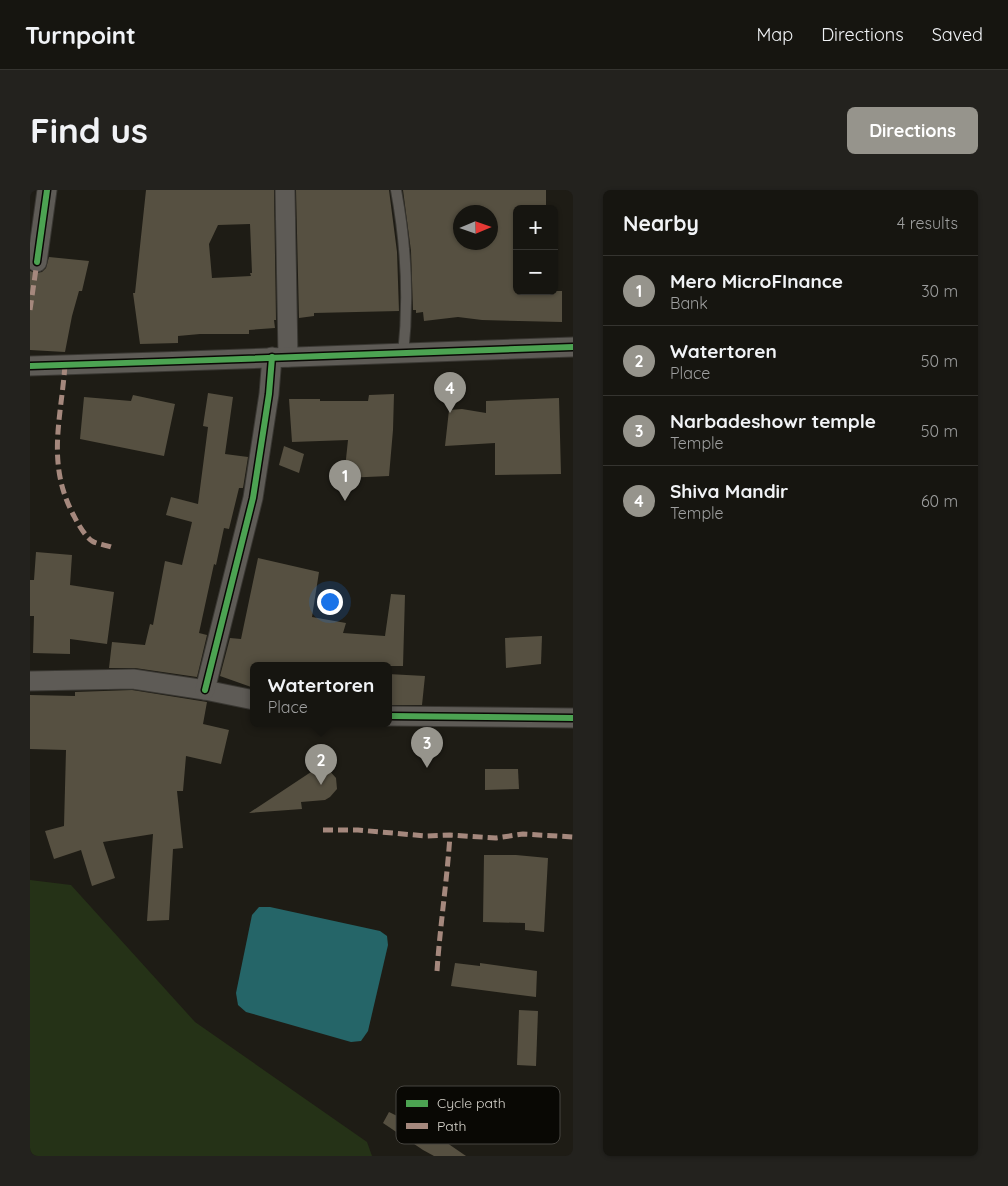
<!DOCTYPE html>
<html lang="en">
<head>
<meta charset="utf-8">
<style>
  :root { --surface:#161510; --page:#23221e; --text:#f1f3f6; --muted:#9e9f9f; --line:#353430; --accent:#96948c }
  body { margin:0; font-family:Quicksand,sans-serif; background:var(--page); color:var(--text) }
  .controls { position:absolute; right:15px; top:15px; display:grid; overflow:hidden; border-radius:8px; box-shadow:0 1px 4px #0004 }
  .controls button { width:45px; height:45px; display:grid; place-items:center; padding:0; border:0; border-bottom:1px solid var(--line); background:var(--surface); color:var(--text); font:25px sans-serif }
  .compass { position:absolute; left:423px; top:15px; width:45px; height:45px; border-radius:50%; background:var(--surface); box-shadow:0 1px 4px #0004; rotate:88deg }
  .you { position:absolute; left:299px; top:411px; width:18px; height:18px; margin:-12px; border:4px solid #fff; border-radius:50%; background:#1a73e8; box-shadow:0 0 0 8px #1a73e833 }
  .badge { display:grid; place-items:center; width:32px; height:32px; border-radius:50%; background:var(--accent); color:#fff; font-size:16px; font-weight:700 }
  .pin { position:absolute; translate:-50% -41px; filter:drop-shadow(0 1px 2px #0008) }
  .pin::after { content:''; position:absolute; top:26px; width:18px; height:15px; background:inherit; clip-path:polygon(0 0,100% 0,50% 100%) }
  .popup { position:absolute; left:220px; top:472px; width:142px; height:65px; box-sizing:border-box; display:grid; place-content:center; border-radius:8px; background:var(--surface); filter:drop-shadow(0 1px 4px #0005); font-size:16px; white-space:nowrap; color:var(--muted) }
  .popup b { font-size:19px; color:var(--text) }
  .popup::after { content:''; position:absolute; left:50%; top:100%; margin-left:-10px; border:10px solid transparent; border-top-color:var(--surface) }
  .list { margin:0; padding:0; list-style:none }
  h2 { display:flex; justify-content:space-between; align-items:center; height:65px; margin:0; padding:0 20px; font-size:21px }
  h2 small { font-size:16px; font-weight:400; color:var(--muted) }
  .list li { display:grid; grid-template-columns:32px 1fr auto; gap:15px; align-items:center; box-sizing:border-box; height:70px; padding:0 20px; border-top:1px solid var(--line) }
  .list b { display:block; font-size:19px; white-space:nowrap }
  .list p { margin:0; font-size:16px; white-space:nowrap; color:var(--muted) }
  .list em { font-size:16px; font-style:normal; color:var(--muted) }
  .map { position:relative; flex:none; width:543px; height:966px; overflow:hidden; border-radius:8px }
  header { display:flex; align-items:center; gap:30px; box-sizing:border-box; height:70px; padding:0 25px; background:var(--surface); border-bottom:1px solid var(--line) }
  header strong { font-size:24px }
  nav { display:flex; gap:28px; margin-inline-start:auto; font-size:18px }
  .intro { display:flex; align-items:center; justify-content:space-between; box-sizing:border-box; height:120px; padding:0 30px }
  h1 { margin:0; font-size:35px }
  .button { padding:12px 22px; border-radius:8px; background:var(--accent); color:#fff; font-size:18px; font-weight:700 }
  main { display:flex; gap:30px; padding:0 30px }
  aside { flex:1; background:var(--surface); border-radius:8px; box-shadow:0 1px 4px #0004 }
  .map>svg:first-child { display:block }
</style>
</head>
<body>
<header>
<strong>Turnpoint</strong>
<nav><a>Map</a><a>Directions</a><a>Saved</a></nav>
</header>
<div class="intro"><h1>Find us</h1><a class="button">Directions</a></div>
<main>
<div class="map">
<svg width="543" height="966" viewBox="0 0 543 966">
  <rect width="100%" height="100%" fill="#1e1c15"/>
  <polygon fill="#253217" points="0,690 41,695 165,832 337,952 342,966 0,966"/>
  <polygon fill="#256568" points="229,717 240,717 350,741 357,746 358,755 338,841 331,851 321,852 216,822 208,815 206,803 222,725"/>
  <g fill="#565041" fill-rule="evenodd">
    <path d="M116,0H244L246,130H244L245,138L219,140V144H170L148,146V153L110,154L103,103H105ZM220,34L222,83H220L221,86L182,88L179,54L188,35Z"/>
    <polygon points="266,0 359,0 367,62 369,121 284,123 284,126 269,128"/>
    <path d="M373,0H516V19H487V101H532V132L452,130L428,127L394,131L393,122L386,123V120H383L381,61ZM430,22H460V52H430Z"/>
    <polygon points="19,67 59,71 52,101 49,101 42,126 35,162 0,160 0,81 6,83 12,82 16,78"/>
    <polygon points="178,203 203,207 195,264 218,267 213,298 209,298 199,339 194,338 186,375 184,374 169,443 177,445 167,487 105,478 79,478 82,452 115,455 120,434 123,435 135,371 152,375 162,332 136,325 141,307 168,314 178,237 173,236"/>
    <polygon points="364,204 363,240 359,286 314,288 318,250 262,252 259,209 290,209 290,211 338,211 339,205"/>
    <polygon points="103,205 145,214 134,266 50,249 54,207 101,211"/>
    <polygon points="529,208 531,284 465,285 465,253 415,256 419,220 432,219 456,223 456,211"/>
    <polygon points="254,256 274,264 269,283 249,275"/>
    <polygon points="6,362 42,365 40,395 84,402 77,454 40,449 40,464 3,463 4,426 0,426 0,390 4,390"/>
    <polygon points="228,368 289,382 282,427 316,433 313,443 355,446 361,404 375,405 373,476 224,476 224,498 190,486 200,448 211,449"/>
    <polygon points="512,446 511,474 476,478 475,448"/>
    <polygon points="358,484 395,486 392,515 358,515"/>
    <polygon points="102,500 177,512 173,534 199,540 191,574 156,566 153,601 147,601 153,658 143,659 139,730 117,731 123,644 73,652 85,688 62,696 51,660 24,669 15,641 34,636 36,560 0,559 0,505 45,506 45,502"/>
    <polygon points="288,578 298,579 306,588 307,599 300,607 295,610 271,612 272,619 219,623 284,580"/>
    <polygon points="455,579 488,579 489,599 455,600"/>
    <polygon points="454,665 486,665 518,668 514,742 495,740 495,733 453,732"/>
    <polygon points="425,773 450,776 450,773 507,781 506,807 421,796"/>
    <polygon points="489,820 508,821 506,876 487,875"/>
    <polygon points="484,900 504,900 504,918 483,919"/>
    <polygon points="359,922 404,944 436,966 404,966 393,960 353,933"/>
  </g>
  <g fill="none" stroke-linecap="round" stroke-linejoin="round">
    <g stroke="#393732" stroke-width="12">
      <path id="lane" d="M366,0C376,54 379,111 373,165"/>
    </g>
    <g stroke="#393732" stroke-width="21">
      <g id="street">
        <polyline points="255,0 258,167"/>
        <polyline points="7,72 17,0"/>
        <path d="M0,176C181,170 362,165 543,157"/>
        <polyline points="0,491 103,489 175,500 224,510"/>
        <polyline points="175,500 223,308 239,204 242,167"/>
        <polyline points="358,526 543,528"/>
      </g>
    </g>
    <use href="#lane" stroke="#5e5b56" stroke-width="10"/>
    <use href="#street" stroke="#5e5b56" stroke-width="19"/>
    <g stroke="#a5887d" stroke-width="5" stroke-dasharray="10 5" stroke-linecap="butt">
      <polyline points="0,120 7,72"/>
      <path d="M35,175C31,230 16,274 44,326C48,334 55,346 62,351C67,354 75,355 81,357"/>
      <polyline points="293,640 328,640 396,646 420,645 466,648 493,644 543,647"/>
      <path d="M407,781C410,736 417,691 420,645"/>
    </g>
    <g stroke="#090804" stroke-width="9">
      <g id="cycleway">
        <polyline points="7,72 17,0"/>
        <path d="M0,176C181,170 362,165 543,157"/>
        <polyline points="175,500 223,308 239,204 242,167"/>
        <polyline points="358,526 543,528"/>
      </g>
    </g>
    <use href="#cycleway" stroke="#4ca352" stroke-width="6"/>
  </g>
  <rect x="366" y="896" width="164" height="58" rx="8" fill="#090804" stroke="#474540" stroke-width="1"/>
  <rect x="376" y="910" width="22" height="7" fill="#4ca352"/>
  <rect x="376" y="933" width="22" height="6" fill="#a5887d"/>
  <g font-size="14" fill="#d7d4cc">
    <text x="407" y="918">Cycle path</text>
    <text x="407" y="941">Path</text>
  </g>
</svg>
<div class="controls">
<button>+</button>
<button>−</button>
</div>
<svg class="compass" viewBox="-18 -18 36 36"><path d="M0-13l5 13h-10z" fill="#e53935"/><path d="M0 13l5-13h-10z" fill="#9e9f9f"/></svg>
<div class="you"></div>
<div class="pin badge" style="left:315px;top:311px">1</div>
<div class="pin badge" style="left:291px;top:595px">2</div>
<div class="popup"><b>Watertoren</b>Place</div>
<div class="pin badge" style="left:397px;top:578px">3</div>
<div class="pin badge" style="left:420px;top:223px">4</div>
</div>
<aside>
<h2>Nearby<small>4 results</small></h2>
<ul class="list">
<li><span class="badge">1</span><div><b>Mero MicroFInance</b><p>Bank</p></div><em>30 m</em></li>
<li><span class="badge">2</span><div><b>Watertoren</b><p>Place</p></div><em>50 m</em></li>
<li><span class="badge">3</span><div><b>Narbadeshowr temple</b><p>Temple</p></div><em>50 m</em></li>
<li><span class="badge">4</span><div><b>Shiva Mandir</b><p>Temple</p></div><em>60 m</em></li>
</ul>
</aside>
</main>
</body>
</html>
